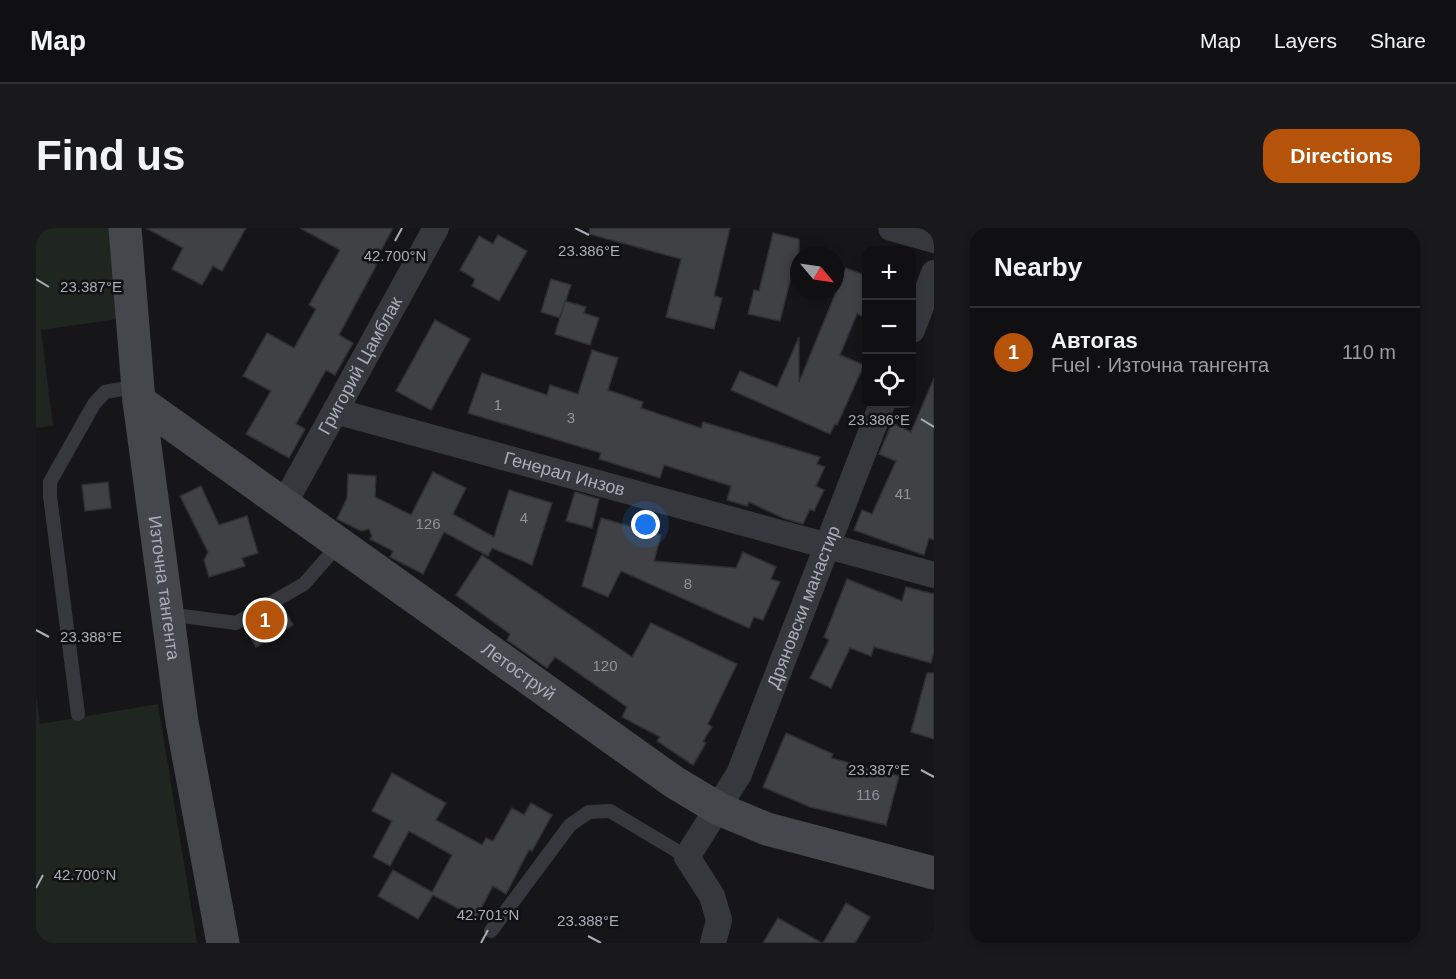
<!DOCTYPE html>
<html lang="en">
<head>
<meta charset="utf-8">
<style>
  :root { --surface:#101012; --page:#19191b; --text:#f1f3f6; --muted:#9c9d9f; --line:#303032; --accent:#b45309 }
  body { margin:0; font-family:Arial,sans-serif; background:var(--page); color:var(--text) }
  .controls { position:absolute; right:18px; top:18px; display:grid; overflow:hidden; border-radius:12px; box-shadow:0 3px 9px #0003 }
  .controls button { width:54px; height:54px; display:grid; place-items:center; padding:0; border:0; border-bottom:2px solid var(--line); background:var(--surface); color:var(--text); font:30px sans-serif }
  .compass { position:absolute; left:754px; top:18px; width:54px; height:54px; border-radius:50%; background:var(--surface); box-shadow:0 3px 9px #0003; rotate:119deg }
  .you { position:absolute; left:610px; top:297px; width:21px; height:21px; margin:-15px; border:4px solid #fff; border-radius:50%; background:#1a73e8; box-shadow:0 0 0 9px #1a73e833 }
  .badge { display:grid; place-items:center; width:39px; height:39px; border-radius:50%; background:var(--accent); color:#fff; font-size:20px; font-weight:700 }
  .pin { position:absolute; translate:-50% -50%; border:3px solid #fff; box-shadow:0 2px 6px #0006 }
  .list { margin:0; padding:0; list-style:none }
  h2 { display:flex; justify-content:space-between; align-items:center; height:78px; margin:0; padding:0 24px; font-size:26px }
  h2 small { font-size:20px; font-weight:400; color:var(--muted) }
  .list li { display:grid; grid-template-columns:39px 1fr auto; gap:18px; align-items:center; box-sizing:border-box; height:90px; padding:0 24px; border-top:2px solid var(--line) }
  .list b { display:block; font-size:22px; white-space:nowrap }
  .list p { margin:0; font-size:20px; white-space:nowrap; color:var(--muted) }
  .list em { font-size:20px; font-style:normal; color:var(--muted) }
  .icon { flex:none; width:33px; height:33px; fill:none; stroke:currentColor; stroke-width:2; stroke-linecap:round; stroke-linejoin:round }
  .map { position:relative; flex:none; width:898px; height:715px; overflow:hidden; border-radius:18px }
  header { display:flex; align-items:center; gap:36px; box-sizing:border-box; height:84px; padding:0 30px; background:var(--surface); border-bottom:2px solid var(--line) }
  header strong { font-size:28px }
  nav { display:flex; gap:33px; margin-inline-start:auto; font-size:21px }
  .intro { display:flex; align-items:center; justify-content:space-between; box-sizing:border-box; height:144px; padding:0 36px }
  h1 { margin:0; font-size:42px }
  .button { padding:15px 27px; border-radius:18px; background:var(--accent); color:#fff; font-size:21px; font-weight:700 }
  main { display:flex; gap:36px; padding:0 36px }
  aside { flex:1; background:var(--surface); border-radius:18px; box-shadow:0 3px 9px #0003 }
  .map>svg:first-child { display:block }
</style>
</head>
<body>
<header>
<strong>Map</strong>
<nav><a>Map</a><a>Layers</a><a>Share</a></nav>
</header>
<div class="intro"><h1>Find us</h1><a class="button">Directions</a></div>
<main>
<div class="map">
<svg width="898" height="715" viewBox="0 0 898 715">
  <rect width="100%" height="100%" fill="#161618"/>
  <g fill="#1e261f">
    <polygon points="0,0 89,0 96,89 5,102 17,198 0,200"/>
    <polygon points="0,467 4,496 122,476 161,715 0,715"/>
  </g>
  <g fill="#404145" stroke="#303034" stroke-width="1.5">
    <polygon points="110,0 210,0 186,43 177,38 166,57 136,41 147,20"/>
    <polygon points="264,0 357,0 340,32 340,38 303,107 317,115 299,147 290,142 260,196 269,201 253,230 210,206 235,163 207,148 231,105 258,120 280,81 273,77 304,22"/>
    <polygon points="554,0 694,0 678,68 686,70 678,101 630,89 645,31 553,6"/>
    <polygon points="737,5 763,11 763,51 755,49 744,93 712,86 718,62 723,63"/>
    <polygon points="462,7 491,23 463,73 436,58 439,51 424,42 443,8 457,16"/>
    <polygon points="810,40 831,48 831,90 821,86 804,127 828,137 801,197 799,196 794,206 695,162 704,143 741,159 763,109 763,154"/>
    <polygon points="515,51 535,57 524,90 505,84"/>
    <polygon points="529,73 550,79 548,85 563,90 554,117 519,106"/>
    <polygon points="399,92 434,111 395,182 360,163"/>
    <polygon points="556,122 582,130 572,162 607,174 605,180 665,200 667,194 784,229 781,236 789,239 780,258 788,262 778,283 774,281 767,296 747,290 713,274 711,278 691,272 695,258 628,237 624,250 563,231 565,225 432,185 446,145 511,167 514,157 542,166"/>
    <polygon points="898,150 898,312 893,310 888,327 818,302 826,282 836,286 860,233 843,226 856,195 875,204"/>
    <polygon points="397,244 430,260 417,286 458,309 473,262 516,275 496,337 456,320 452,328 408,304 387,346 354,329 357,323 334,311 336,308 333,301 325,303 301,291 311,270 312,246 340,248 339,269 375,287"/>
    <polygon points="72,254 75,280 49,283 46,257"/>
    <polygon points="165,258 183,297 211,288 222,325 206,330 209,338 173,349 168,332 172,324 144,268"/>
    <polygon points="539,264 563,271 556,300 530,293"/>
    <polygon points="565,290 625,307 618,333 700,340 707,324 740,339 735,351 744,354 727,392 718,389 713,400 585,343 572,369 546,358"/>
    <polygon points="446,327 596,429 615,395 701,436 672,496 676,499 667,513 670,515 657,537 621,513 624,509 586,489 591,479 519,429 511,440 471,412 474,406 420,367"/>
    <polygon points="811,351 866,373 870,359 898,366 898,423 895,435 838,419 835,428 814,420 795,460 774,450 793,412 788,409"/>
    <polygon points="247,379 257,397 220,419 209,400"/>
    <polygon points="891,445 898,445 898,511 875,504"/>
    <polygon points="750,505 797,526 795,530 863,548 850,597 774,579 727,559"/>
    <polygon points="356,545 410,575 400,592 446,617 450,610 457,613 476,580 488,587 495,575 516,587 496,623 493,622 470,666 457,658 440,690 397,667 382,691 342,668 357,642 396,664 416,627 373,603 354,638 337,629 356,593 336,583"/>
    <polygon points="810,675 834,689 819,715 787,715"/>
    <polygon points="742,690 786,715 727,715"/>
  </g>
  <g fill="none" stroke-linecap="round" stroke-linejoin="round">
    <g stroke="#37383d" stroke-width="14">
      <polyline points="131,386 200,395 268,356 304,315"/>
      <polyline points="42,486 14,268 14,254 58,176 69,164 102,158"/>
      <polyline points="455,703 534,597 553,584 574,583 651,629"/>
    </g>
    <g stroke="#37383d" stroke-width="26">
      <polyline points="855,0 898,12"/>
      <polyline points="876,102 898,45"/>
      <path id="s1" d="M299,183L898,347"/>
      <path id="s2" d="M248,276L400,0"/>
      <path id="s3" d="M677,715L683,692L676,668L651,629L703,546L846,176"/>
    </g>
    <g stroke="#45474d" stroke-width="33">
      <path id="s4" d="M89,0L103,173L146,494L187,715"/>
      <path id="s5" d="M103,173L638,554L683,581L731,601L898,645"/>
    </g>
  </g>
  <path fill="none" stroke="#a8adb8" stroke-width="2" d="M539,0L553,7M359,13L366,0M0,51L13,59M885,191L898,199M0,402L13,409M885,542L898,549M0,660L7,647M552,708L565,715M445,715L452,702"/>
  <g text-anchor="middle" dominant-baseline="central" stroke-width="5" stroke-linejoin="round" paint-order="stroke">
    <g font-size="15" fill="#8e929b">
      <text x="462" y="176">1</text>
      <text x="535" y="189">3</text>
      <text x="867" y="265">41</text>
      <text x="488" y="289">4</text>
      <text x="392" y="295">126</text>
      <text x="652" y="355">8</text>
      <text x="569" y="437">120</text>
      <text x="832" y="566">116</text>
    </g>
    <g font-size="18" fill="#a8adb8" stroke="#111113">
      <text stroke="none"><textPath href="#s2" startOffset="158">Григорий Цамблак</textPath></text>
      <text stroke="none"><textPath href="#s1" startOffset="238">Генерал Инзов</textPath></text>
      <text stroke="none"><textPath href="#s4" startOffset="362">Източна тангента</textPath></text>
      <text stroke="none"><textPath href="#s3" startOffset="372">Дряновски манастир</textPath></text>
      <text stroke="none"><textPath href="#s5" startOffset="466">Летоструй</textPath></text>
    </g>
  </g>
  <g font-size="15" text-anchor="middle" fill="#a8adb8" stroke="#111113" stroke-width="5" stroke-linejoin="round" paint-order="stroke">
    <text x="553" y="28">23.386°E</text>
    <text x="359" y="33">42.700°N</text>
    <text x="55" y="64">23.387°E</text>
    <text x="843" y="197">23.386°E</text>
    <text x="55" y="414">23.388°E</text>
    <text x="843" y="547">23.387°E</text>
    <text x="49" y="652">42.700°N</text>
    <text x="452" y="692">42.701°N</text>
    <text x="552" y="698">23.388°E</text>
  </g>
</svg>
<div class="controls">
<button>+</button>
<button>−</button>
<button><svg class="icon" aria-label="locate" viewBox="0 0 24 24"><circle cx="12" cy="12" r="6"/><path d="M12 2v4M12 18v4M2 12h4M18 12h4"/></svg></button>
</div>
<svg class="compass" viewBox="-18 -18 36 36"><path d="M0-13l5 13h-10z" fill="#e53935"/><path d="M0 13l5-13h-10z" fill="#9c9d9f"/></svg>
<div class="you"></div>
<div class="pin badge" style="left:229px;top:392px">1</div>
</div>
<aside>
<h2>Nearby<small></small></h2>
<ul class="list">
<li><span class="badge">1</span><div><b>Автогаѕ</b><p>Fuel · Източна тангента</p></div><em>110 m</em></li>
</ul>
</aside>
</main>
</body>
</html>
